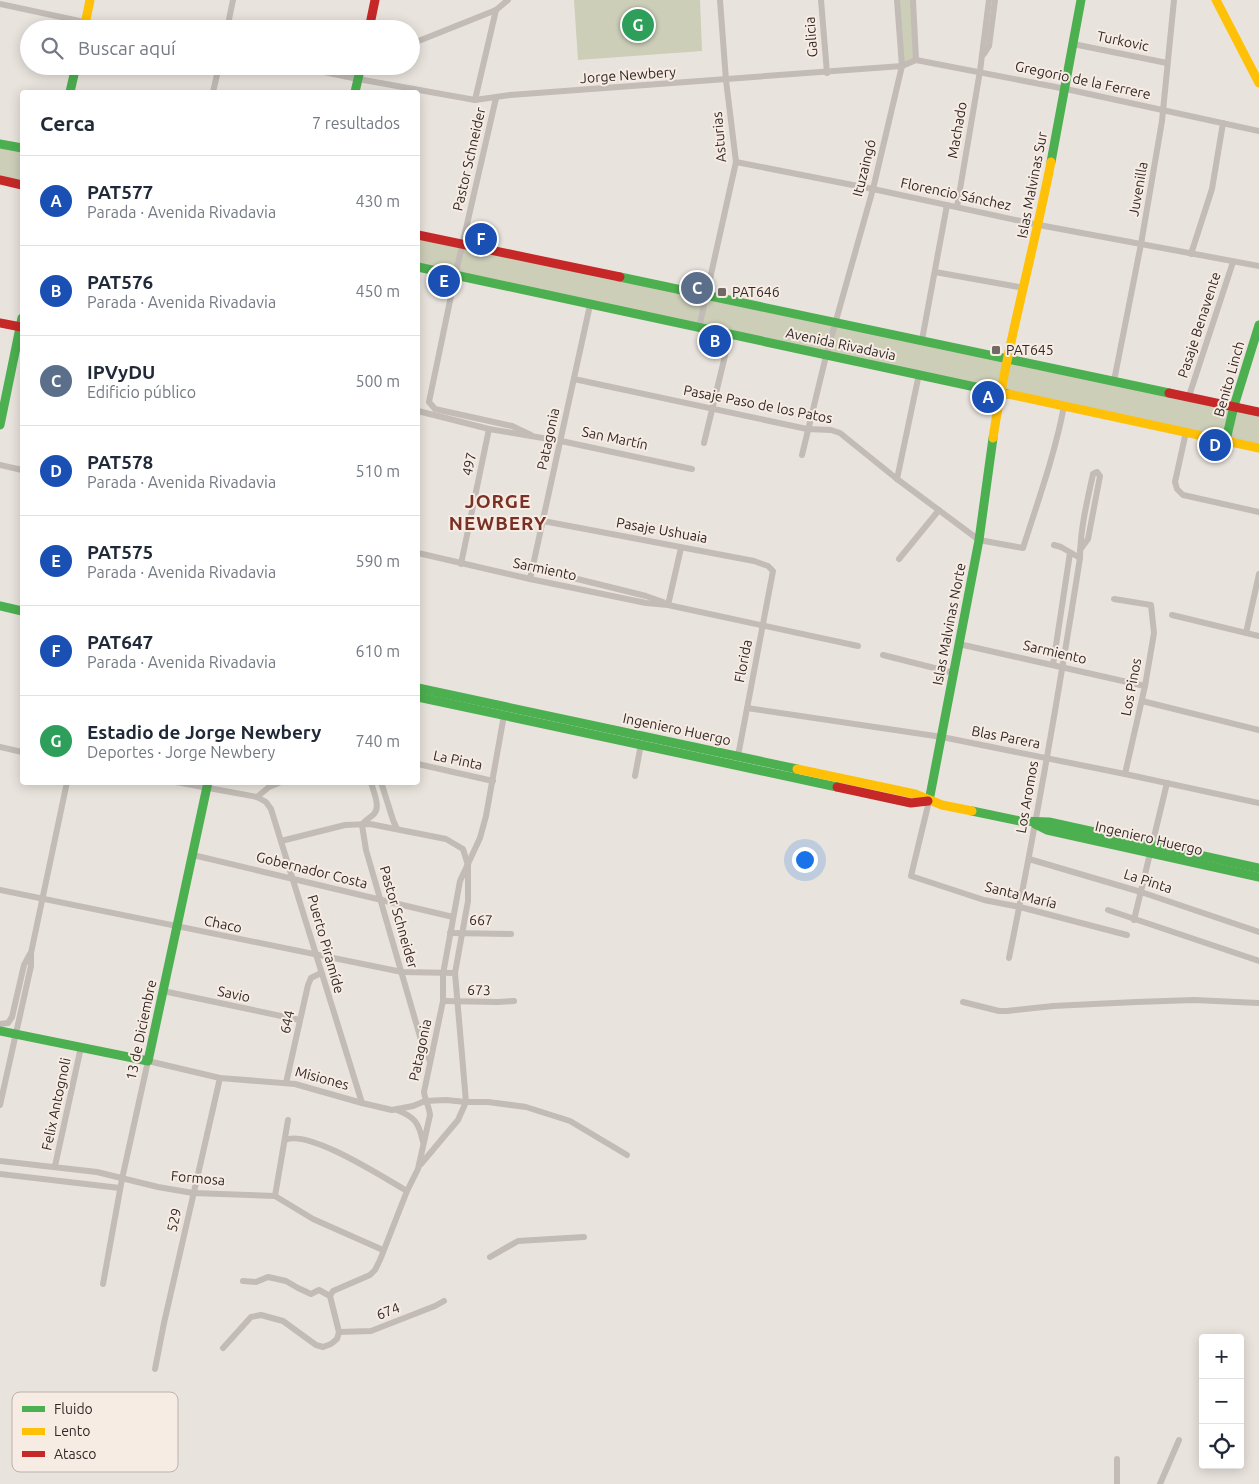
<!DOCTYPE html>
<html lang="es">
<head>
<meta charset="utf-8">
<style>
  :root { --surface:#fff; --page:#f6f6f7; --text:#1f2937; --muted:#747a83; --line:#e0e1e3; --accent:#d93025 }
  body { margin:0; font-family:Ubuntu,sans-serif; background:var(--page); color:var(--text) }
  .controls { position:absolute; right:15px; bottom:15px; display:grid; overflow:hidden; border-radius:5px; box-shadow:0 2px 12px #0003 }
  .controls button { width:45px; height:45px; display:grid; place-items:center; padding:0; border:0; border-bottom:1px solid var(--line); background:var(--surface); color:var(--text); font:25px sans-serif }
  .you { position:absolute; left:804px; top:859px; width:18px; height:18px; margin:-12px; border:4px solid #fff; border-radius:50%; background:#1a73e8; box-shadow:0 0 0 8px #1a73e833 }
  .badge { display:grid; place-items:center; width:32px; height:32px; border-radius:50%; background:var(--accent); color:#fff; font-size:16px; font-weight:700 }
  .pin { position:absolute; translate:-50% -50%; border:2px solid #fff; box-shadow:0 1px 5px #0006 }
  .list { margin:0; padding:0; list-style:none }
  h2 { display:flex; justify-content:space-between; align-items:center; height:65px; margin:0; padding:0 20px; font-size:21px }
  h2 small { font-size:16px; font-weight:400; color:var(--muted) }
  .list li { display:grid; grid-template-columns:32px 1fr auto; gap:15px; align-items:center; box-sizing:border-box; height:90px; padding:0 20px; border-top:1px solid var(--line) }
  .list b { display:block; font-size:19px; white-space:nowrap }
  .list p { margin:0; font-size:16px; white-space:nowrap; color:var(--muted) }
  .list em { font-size:16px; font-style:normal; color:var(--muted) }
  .icon { flex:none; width:28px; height:28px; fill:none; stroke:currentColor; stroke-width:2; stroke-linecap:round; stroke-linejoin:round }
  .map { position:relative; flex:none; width:1259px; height:1484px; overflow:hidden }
  .search { position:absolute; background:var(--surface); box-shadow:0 2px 12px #0003; left:20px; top:20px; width:400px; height:55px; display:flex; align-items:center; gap:12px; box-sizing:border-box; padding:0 18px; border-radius:28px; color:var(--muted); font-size:19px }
  .panel { position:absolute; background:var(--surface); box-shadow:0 2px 12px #0003; left:20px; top:90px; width:400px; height:695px; border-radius:5px }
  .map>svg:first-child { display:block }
</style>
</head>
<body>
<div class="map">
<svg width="1259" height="1484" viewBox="0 0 1259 1484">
  <rect width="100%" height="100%" fill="#e9e3dd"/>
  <g fill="#ccceb8">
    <polygon points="574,0 700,0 702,51 578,60"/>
    <polygon points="897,0 913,0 916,60 902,66"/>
    <polygon points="0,144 22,148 22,185 0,180"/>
    <polygon points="418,235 1259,412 1259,448 418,267"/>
  </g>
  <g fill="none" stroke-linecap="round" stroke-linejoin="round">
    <g stroke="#c2bbb6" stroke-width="6">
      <polyline points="821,0 827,73"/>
      <polyline points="913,0 916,60"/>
      <polyline points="0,4 117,29"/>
      <polyline points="227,29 233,0"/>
      <polyline points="411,44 496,10 508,0"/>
      <polyline points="1073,44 1167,63"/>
      <polyline points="984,54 989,46 995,0"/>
      <polyline points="295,66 358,79 475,100 510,95 902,66 916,60 1066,89 1259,131"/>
      <polyline points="213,92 219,66"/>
      <polyline points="496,98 456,272 429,402 435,409 512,426 531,435"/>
      <polyline points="475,100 496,10"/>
      <polyline points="736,162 873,189 1039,225 1259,266"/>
      <polyline points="957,207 980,71 989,0"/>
      <polyline points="1191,254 1212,189 1223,123"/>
      <polyline points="935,272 1024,288"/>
      <polyline points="699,328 736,162 726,80 720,0"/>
      <polyline points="922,340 947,205"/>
      <path d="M574,379L807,429L831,430L840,433L897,479L979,540L1023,548C1038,501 1055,454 1064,406"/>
      <polyline points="1114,381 1141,244 1162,121 1174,0"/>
      <polyline points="1189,396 1233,262"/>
      <polyline points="418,411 489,429 561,441 692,469"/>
      <polyline points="1186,432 1175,482 1177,489 1183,495 1259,512"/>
      <polyline points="704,443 730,335"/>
      <polyline points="802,455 826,356 873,189 902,66 897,0"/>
      <polyline points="0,465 22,470"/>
      <polyline points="897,479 919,374"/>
      <polyline points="543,521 754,561 768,566 773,571 738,756"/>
      <polyline points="1054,545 1061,547 1080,558"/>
      <polyline points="418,553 530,579 646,603 668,605 858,646"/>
      <polyline points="899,559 939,510"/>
      <polyline points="461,564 489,429"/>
      <polyline points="533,568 646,596 663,602"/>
      <polyline points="530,579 590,305"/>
      <polyline points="1114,599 1151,605 1154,633 1145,686 1125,774"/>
      <polyline points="668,605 681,548"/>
      <polyline points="1172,615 1259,636"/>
      <polyline points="1246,633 1259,574"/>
      <polyline points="959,644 1145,686"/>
      <polyline points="883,655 954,673"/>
      <polyline points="1053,665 1070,553"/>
      <polyline points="1142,701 1259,730"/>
      <polyline points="747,708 942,737 1125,774 1259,803"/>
      <polyline points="0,747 22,752"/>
      <polyline points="418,764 493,781"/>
      <polyline points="635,776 641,744"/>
      <polyline points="176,782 257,797 266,802 271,809 362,1103"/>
      <path d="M371,782C373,791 381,807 374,814C370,818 365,820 362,825L366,850L421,1040L430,1061"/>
      <polyline points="381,782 393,820 397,829"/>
      <polyline points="257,797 269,787 281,782"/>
      <polyline points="929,801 911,876 984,900 1020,907 1127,935"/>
      <polyline points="281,841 345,825 370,824 446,839 463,849 468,865 468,901 455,973 466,1102 458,1120 421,1164"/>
      <polyline points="193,855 453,917"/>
      <polyline points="1029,859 1141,892 1259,932"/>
      <polyline points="0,890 402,972 455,973"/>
      <polyline points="1108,910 1259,961"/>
      <polyline points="1134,920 1167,783"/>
      <polyline points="450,933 511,934"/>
      <path d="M1009,958C1036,826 1059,692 1080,558C1080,530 1087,502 1093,474L1097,472L1100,476L1088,539L1080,550"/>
      <polyline points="163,991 300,1020"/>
      <polyline points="443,1001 498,1002 514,1001"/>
      <polyline points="963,1002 999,1011 1007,1011 1053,1006 1136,1002 1194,1000 1259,1003"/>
      <polyline points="0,1024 8,1023 12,1017 24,965 30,954"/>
      <polyline points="286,1083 308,985 311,978 321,973"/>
      <polyline points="0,1105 31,966 31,953 67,782"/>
      <path d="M397,1110C415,1117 419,1123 423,1142"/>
      <path d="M285,1140C309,1129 384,1178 407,1191"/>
      <polyline points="0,1161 97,1172 158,1187 193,1193 275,1196 313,1219 383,1250"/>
      <polyline points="55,1166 81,1047"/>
      <polyline points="0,1174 120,1188"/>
      <polyline points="275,1196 288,1120"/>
      <polyline points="490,1257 518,1241 584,1237"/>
      <polyline points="243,1281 256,1282 268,1277 286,1281 298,1288 311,1294 319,1290 330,1296"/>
      <polyline points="103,1284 122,1179 148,1061 220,1078 295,1084 362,1103 392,1110 413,1106 425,1101 446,1100 466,1102 488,1102 526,1107 570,1121 627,1155"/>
      <polyline points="339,1332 371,1331 435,1306 444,1301"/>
      <path d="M223,1348L251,1317L261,1315L283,1321L316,1345L323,1347L331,1344L337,1339L339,1332L330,1296L333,1291L370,1275L375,1270L380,1260L407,1191L418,1169L430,1115C429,1106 425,1100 424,1092L443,1001V974L460,881L480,838L486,816L504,715"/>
      <polyline points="155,1369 164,1323 220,1078"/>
      <polyline points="1117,1459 1117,1484"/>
      <polyline points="1160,1484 1179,1440"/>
    </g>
    <g stroke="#4caf50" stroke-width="9">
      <polyline points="70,92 76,66"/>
      <polyline points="355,92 361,66"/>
      <polyline points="0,144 22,148"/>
      <polyline points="1051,162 1081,0"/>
      <polyline points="418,267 1008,394"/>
      <polyline points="620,277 1169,393"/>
      <polyline points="0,425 22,318"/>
      <polyline points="1226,440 1234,406 1259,325"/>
      <polyline points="0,606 22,611"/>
      <polyline points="418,688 797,769"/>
      <polyline points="418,697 837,787"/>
      <polyline points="929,801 979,540 993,438"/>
      <polyline points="972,811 1020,821 1049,822 1259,868"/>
      <polyline points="1035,824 1047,830 1259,877"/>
      <polyline points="0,1031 148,1061 208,782"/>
    </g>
    <g stroke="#ffc107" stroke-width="9">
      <polyline points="1216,0 1259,83"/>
      <polyline points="84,29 90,0"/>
      <polyline points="1008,394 1259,448"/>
      <path d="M993,438C1007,345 1033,254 1051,162"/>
      <polyline points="797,769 915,794 942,805 972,811"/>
    </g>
    <g stroke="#c62828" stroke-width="9">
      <polyline points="369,29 375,0"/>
      <polyline points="0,180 22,185"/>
      <polyline points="418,235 620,277"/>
      <polyline points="0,323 21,327"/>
      <polyline points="1169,393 1259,412"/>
      <polyline points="837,787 911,803 928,801"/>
    </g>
  </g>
  <g fill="#726966" stroke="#f7ece4" stroke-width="2">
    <rect x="717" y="287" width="10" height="10" rx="2.5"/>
    <rect x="991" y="345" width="10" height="10" rx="2.5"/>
  </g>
  <g text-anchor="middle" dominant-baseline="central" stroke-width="4" stroke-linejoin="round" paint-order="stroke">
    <g font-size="14" fill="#322826" stroke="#f7ece4">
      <text transform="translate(811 37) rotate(-94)">Galicia</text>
      <text transform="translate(1123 41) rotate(12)">Turkovic</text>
      <text transform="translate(628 75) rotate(-4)">Jorge Newbery</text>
      <text transform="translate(1083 80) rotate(12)">Gregorio de la Ferrere</text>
      <text transform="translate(957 130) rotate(-80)">Machado</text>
      <text transform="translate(719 137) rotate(-95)">Asturias</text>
      <text transform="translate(469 159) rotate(-77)">Pastor Schneider</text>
      <text transform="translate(864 168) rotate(-76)">Ituzaingó</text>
      <text transform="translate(1032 185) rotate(-79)">Islas Malvinas Sur</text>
      <text transform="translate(1138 189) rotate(-80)">Juvenilla</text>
      <text transform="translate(956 194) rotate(12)">Florencio Sánchez</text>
      <text transform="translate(1199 325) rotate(-72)">Pasaje Benavente</text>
      <text transform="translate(841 344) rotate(12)">Avenida Rivadavia</text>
      <text transform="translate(1229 379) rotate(-74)">Benito Linch</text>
      <text transform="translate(758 404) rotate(11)">Pasaje Paso de los Patos</text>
      <text transform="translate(615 438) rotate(12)">San Martín</text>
      <text transform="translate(548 439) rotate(-78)">Patagonia</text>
      <text transform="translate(469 464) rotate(-78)">497</text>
      <text transform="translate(662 530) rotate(10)">Pasaje Ushuaia</text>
      <text transform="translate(545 569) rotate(12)">Sarmiento</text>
      <text transform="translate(949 624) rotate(-79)">Islas Malvinas Norte</text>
      <text transform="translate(1055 652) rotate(13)">Sarmiento</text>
      <text transform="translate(743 661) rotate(-79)">Florida</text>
      <text transform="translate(1131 687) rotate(-79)">Los Pinos</text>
      <text transform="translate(677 729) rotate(12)">Ingeniero Huergo</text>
      <text transform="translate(1006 737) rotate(11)">Blas Parera</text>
      <text transform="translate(458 760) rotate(12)">La Pinta</text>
      <text transform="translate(1027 797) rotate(-80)">Los Aromos</text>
      <text transform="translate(1149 838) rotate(13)">Ingeniero Huergo</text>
      <text transform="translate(312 870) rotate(14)">Gobernador Costa</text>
      <text transform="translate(1148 881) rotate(18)">La Pinta</text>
      <text transform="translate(1021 895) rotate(14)">Santa María</text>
      <text transform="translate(399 917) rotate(74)">Pastor Schneider</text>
      <text transform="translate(481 920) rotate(1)">667</text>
      <text transform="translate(223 924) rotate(12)">Chaco</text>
      <text transform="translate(326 944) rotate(74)">Puerto Piramíde</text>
      <text transform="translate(479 990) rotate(1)">673</text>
      <text transform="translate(234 994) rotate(12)">Savio</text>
      <text transform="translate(287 1022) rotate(-78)">644</text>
      <text transform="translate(141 1030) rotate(-78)">13 de Diciembre</text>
      <text transform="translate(420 1050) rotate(-78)">Patagonia</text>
      <text transform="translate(322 1078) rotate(15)">Misiones</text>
      <text transform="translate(56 1104) rotate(-78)">Felix Antognoli</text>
      <text transform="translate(198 1178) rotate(5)">Formosa</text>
      <text transform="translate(174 1220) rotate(-77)">529</text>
      <text transform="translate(388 1311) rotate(-21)">674</text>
    </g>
    <g font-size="14" fill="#322826" stroke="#f7ece4" text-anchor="start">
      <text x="732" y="292">PAT646</text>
      <text x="1006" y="350">PAT645</text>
    </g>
    <g font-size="19" font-weight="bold" letter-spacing="1" fill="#7a3125" stroke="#f7ece4">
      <text x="498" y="501">JORGE<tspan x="498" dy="22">NEWBERY</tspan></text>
    </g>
  </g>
  <rect x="12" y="1392" width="166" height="80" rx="8" fill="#f7ece4" stroke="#bcb1ab" stroke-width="1"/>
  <rect x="22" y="1406" width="23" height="6" fill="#4caf50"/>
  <rect x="22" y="1428" width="23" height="7" fill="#ffc107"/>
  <rect x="22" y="1451" width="23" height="6" fill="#c62828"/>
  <g font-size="14" fill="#322826">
    <text x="54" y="1414">Fluido</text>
    <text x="54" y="1436">Lento</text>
    <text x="54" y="1459">Atasco</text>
  </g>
</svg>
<div class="controls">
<button>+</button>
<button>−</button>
<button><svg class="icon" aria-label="locate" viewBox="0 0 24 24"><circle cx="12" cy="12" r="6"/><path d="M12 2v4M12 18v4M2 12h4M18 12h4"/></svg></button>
</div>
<div class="you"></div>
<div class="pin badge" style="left:988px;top:397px;background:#1a4fb4">A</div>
<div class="pin badge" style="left:715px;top:341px;background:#1a4fb4">B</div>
<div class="pin badge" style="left:697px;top:288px;background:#5c6f8a">C</div>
<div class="pin badge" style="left:1215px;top:445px;background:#1a4fb4">D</div>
<div class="pin badge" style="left:444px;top:281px;background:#1a4fb4">E</div>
<div class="pin badge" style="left:481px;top:239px;background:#1a4fb4">F</div>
<div class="pin badge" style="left:638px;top:25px;background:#2e9e5b">G</div>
<div class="search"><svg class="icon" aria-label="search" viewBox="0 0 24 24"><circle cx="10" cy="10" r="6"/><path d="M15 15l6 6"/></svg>Buscar aquí</div>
<section class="panel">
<h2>Cerca<small>7 resultados</small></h2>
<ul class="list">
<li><span class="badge" style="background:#1a4fb4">A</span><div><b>PAT577</b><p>Parada · Avenida Rivadavia</p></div><em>430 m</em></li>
<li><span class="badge" style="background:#1a4fb4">B</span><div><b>PAT576</b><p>Parada · Avenida Rivadavia</p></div><em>450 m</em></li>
<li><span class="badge" style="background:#5c6f8a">C</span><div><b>IPVyDU</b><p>Edificio público</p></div><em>500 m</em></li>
<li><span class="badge" style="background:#1a4fb4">D</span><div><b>PAT578</b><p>Parada · Avenida Rivadavia</p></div><em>510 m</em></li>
<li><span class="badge" style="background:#1a4fb4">E</span><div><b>PAT575</b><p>Parada · Avenida Rivadavia</p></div><em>590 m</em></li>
<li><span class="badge" style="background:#1a4fb4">F</span><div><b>PAT647</b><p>Parada · Avenida Rivadavia</p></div><em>610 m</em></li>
<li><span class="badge" style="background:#2e9e5b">G</span><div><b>Estadio de Jorge Newbery</b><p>Deportes · Jorge Newbery</p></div><em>740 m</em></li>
</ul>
</section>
</div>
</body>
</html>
